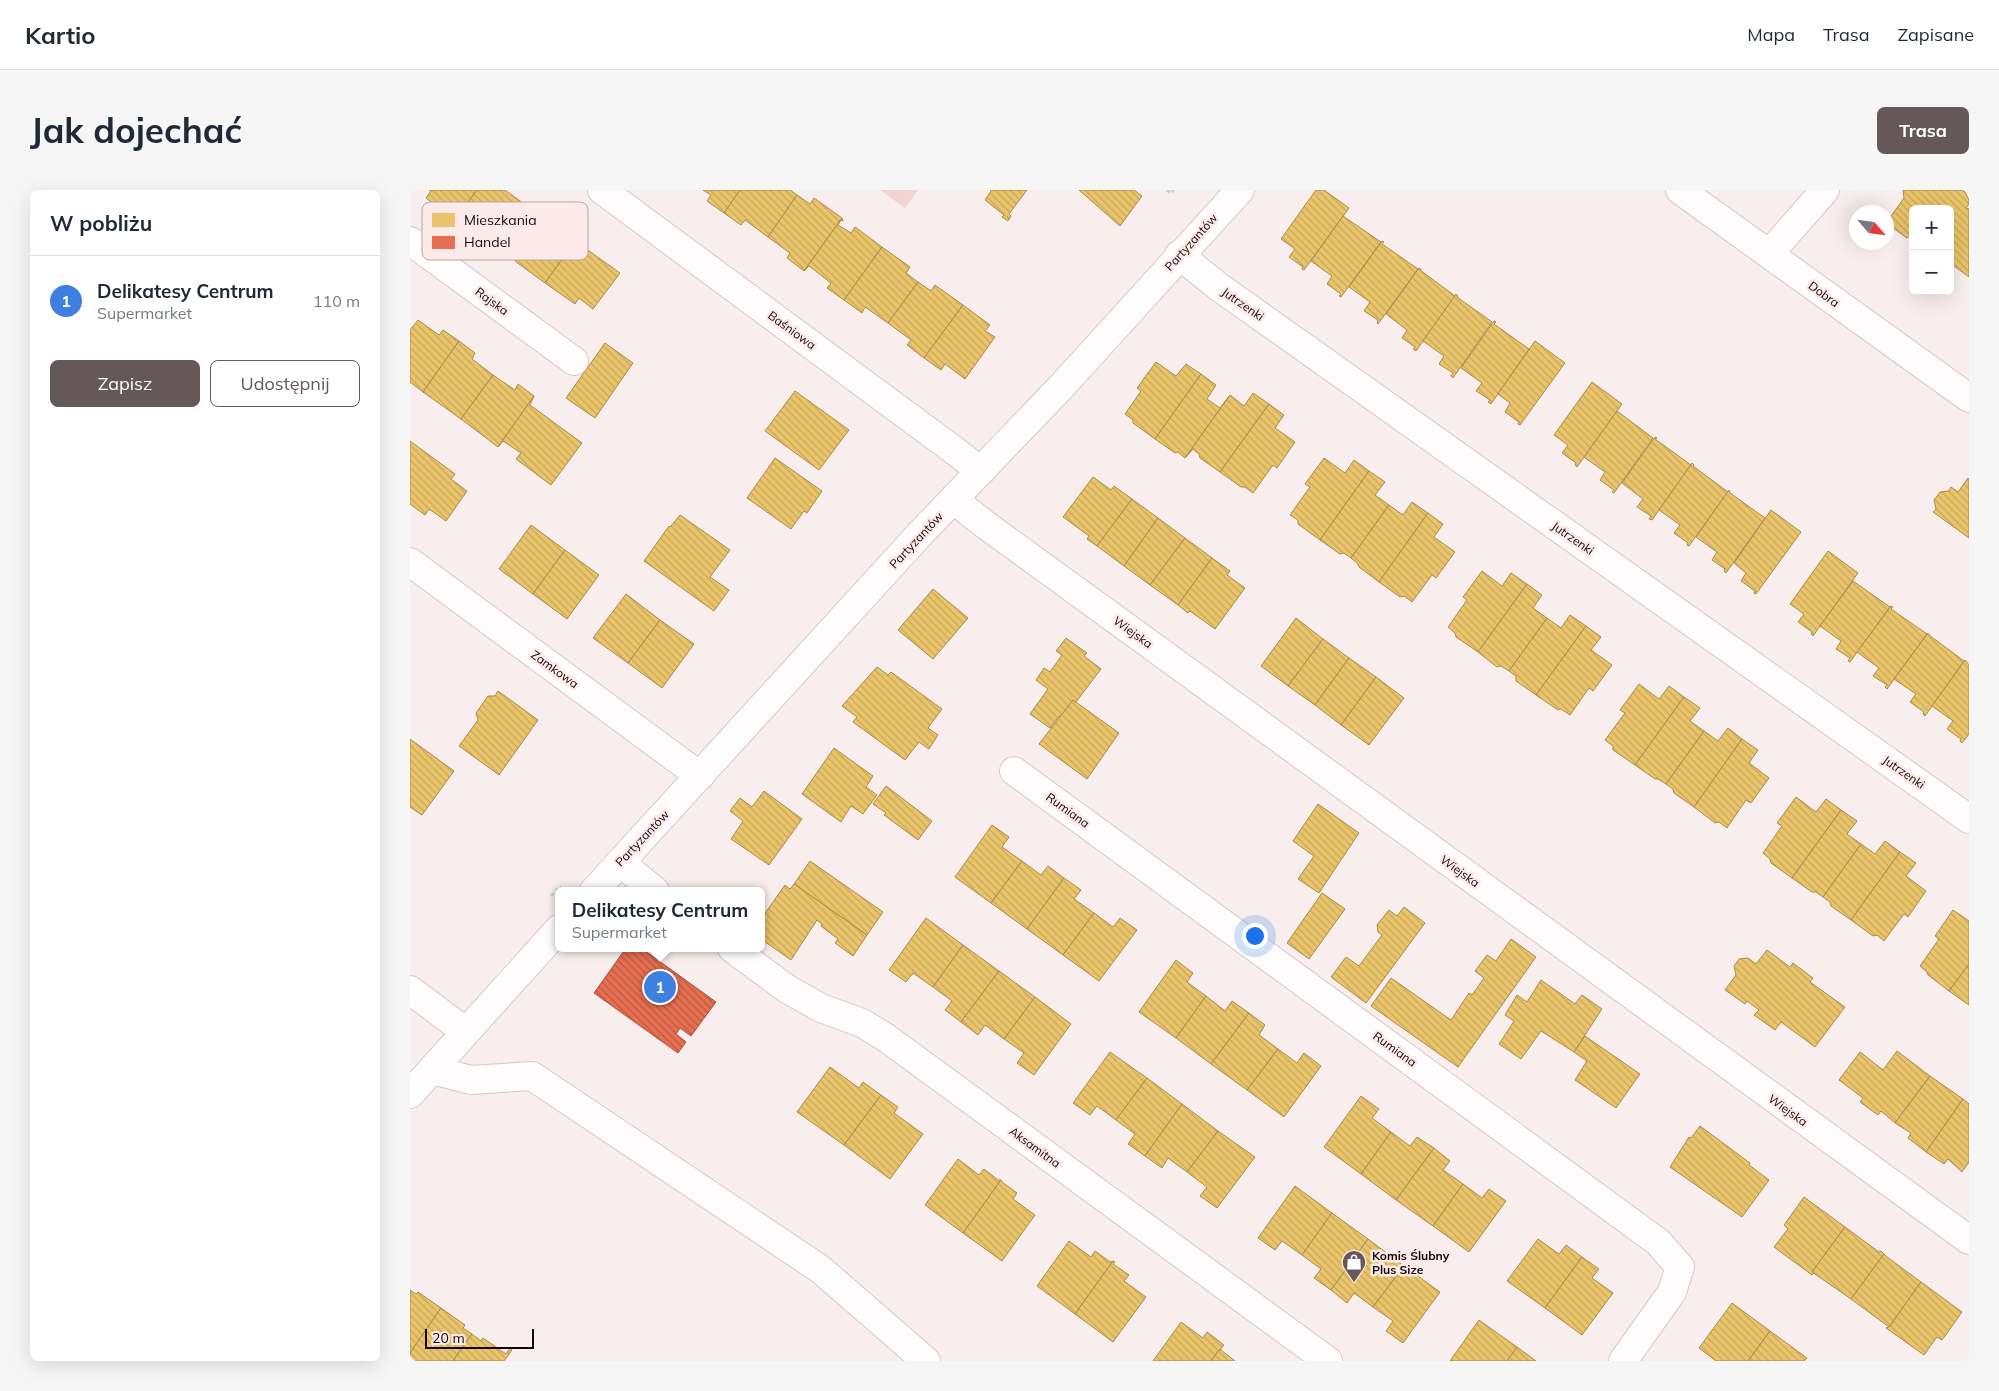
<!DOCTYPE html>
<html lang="pl">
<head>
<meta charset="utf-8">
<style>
  :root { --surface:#fff; --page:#f6f6f7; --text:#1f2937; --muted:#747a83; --line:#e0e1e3; --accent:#645858 }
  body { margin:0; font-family:Mulish,sans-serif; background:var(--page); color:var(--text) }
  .controls { position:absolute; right:15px; top:15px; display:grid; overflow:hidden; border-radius:8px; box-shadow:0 5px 20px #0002 }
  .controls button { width:45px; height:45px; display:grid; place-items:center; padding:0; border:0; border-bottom:1px solid var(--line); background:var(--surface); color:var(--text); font:25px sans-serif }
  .compass { position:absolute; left:1439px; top:15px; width:45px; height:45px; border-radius:50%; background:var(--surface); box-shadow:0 5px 20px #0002; rotate:118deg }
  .scale { position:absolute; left:15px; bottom:12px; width:109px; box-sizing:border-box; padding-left:5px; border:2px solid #140707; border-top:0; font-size:14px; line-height:18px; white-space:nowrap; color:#140707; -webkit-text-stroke:4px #fceae9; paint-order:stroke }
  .you { position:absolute; left:844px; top:745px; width:18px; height:18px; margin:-12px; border:4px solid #fff; border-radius:50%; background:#1a73e8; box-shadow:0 0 0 8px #1a73e833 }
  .badge { display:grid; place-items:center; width:32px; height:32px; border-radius:50%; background:var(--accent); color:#fff; font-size:16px; font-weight:700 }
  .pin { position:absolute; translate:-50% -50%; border:2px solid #fff; box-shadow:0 1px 5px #0006 }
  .popup { position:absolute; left:145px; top:697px; width:210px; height:65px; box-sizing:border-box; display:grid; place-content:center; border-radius:8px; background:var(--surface); filter:drop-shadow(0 1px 4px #0005); font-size:16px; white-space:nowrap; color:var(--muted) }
  .popup b { font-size:19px; color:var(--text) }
  .popup::after { content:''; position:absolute; left:50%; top:100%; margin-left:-10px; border:10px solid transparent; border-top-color:var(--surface) }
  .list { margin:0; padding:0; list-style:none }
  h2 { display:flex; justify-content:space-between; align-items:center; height:65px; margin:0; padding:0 20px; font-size:21px }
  h2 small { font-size:16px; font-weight:400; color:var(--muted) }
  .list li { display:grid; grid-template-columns:32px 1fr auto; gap:15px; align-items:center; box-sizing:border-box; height:90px; padding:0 20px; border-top:1px solid var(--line) }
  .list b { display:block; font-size:19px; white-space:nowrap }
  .list p { margin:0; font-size:16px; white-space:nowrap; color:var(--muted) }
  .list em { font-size:16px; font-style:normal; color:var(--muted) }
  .actions { display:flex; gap:10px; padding:15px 20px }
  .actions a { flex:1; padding:11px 0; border:1px solid var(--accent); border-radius:8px; text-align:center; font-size:18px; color:var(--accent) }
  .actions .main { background:var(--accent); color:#fff }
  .map { position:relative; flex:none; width:1559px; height:1171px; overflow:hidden; border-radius:8px }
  header { display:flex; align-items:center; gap:30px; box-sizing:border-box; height:70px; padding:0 25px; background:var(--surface); border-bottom:1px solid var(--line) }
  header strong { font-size:24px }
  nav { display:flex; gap:28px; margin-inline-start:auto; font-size:18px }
  .intro { display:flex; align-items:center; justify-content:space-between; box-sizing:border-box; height:120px; padding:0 30px }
  h1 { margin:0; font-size:35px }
  .button { padding:12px 22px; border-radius:8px; background:var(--accent); color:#fff; font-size:18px; font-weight:700 }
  main { display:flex; gap:30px; padding:0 30px }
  aside { flex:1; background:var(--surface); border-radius:8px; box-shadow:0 5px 20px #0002 }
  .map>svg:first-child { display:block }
</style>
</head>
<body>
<header>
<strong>Kartio</strong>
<nav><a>Mapa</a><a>Trasa</a><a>Zapisane</a></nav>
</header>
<div class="intro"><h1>Jak dojechać</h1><a class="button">Trasa</a></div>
<main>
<aside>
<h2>W pobliżu<small></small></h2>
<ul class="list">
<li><span class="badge" style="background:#3f7fe0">1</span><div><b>Delikatesy Centrum</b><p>Supermarket</p></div><em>110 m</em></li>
</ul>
<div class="actions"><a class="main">Zapisz</a><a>Udostępnij</a></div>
</aside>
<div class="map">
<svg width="1559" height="1171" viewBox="0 0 1559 1171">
  <defs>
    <pattern id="homes-back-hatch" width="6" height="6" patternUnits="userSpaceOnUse" patternTransform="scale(1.25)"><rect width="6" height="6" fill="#e9c46a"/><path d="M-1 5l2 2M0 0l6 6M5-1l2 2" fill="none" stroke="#c7a75a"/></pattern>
    <pattern id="shops-back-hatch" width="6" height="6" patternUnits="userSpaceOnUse" patternTransform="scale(1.25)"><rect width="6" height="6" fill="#e76f51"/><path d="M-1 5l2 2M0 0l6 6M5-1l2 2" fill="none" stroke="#ba5941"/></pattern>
  </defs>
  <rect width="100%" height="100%" fill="#f8eeed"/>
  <polygon fill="#f1d3d2" points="470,0 508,0 495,18"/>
  <g fill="url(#homes-back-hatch)" stroke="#a98b4c">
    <polygon points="19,0 67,0 46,29 16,8 21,1"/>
    <polygon points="67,0 95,0 121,19 95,55 81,44 76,50 46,29"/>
    <polygon points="293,0 330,0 314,23 297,11 301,5"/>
    <polygon points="330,0 380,0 387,5 358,47 335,30 331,35 314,23"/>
    <polygon points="580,0 617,0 599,24 601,26 598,31 592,27 594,25 575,10 581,1"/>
    <polygon points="669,0 724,0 732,6 710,36"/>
    <polygon points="906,0 914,0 939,18 894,80 892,79 893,77 879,67 885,59 871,49"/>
    <polygon points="1493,0 1552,0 1555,2 1559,10 1559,14 1556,18 1559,19 1559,87 1540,73 1540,19 1503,19 1503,48 1499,46 1497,48 1476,33 1494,8"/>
    <polygon points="387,5 400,14 404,8 432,28 394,81 377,68 380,63 358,47"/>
    <polygon points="121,19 165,51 135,93 105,71 109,65 95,55"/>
    <polygon points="933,26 971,52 931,107 929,106 931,104 917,94 922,86 901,71"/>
    <polygon points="432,28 433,31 431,30 428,35 441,43 445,37 472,57 434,110 417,98 421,93 399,76 394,81"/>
    <polygon points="165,51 210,83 183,119 169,108 165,114 135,93"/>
    <polygon points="972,51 974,52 972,54 1008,79 968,134 967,133 968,130 954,121 960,112 939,97"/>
    <polygon points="472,57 500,77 496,83 508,92 478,133 455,117 452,123 434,110"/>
    <polygon points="1009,78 1011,79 1010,80 1045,106 1006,161 1003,159 1005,157 992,148 997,140 976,124"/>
    <polygon points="508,92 521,101 525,95 553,115 514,168 497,155 501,150 478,133"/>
    <polygon points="1046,104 1048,106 1047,107 1082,132 1043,188 1041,186 1043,183 1029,174 1034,166 1013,151"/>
    <polygon points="553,115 580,135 575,141 585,147 555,189 535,174 531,180 514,168"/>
    <polygon points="8,130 29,145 33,140 49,151 13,202 0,192 0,140"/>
    <polygon points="1084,131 1086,132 1084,134 1119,159 1081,214 1078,212 1080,210 1066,201 1072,193 1051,178"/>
    <polygon points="49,151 65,163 62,169 83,185 51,229 13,202"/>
    <polygon points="1125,151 1155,173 1110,235 1108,234 1109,232 1095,222 1100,213 1088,204"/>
    <polygon points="195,153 223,173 185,228 156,208"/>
    <polygon points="746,172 766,186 776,174 791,184 745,249 723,233 723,230 715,224 731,201 727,198"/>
    <polygon points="791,184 806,195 797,209 810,218 820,205 775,268 768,262 765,263 745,249"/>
    <polygon points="83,185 105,200 108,194 124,206 88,257 51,229"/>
    <polygon points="1182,192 1212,214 1167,277 1165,275 1166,273 1152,263 1158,255 1144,245"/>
    <polygon points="385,201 439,240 409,280 355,241"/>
    <polygon points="843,203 859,214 810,282 790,268 789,264 783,259 775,268 820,205 834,216"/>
    <polygon points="124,206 120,215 172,253 141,295 106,269 111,263 93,251 88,257"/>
    <polygon points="859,214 874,225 865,238 885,252 867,278 863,275 843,303 835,297 831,297 810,282"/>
    <polygon points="1207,221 1243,248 1204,303 1202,302 1204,300 1190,290 1195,282 1174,267"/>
    <polygon points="1245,247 1247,248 1245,249 1281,275 1242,330 1239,329 1241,326 1227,317 1233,309 1212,293"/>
    <polygon points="0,251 45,284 41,289 57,301 36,331 19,319 15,325 0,314"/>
    <polygon points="365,268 412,301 397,323 394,321 381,339 337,308"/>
    <polygon points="914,268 935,283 944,270 959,281 910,350 888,334 888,330 880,325 900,297 895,294"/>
    <polygon points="1282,273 1284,275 1283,276 1318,302 1279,356 1277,355 1278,353 1264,343 1270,335 1249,320"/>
    <polygon points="959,281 975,292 965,305 979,315 941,368 934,363 930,364 910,350"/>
    <polygon points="683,287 701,300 704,296 722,309 687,356 677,349 679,346 653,327"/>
    <polygon points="1558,288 1559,289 1559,348 1523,322 1526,319 1524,310 1530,302 1539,301 1541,297 1548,302"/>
    <polygon points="1319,300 1320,303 1355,328 1316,383 1314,381 1315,379 1302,370 1307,362 1286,347"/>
    <polygon points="722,309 748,328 714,376 687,356"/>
    <polygon points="1002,312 1018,323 969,392 949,377 948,374 941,368 979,315 993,325"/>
    <polygon points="1361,320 1391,342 1346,404 1344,403 1345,401 1331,391 1336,383 1324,373"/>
    <polygon points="1018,323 1033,334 1024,347 1045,362 1026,388 1022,385 1002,412 994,406 990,407 969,392"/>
    <polygon points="270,325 320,360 300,387 319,400 304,421 234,371 259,336 260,337"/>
    <polygon points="748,328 775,348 740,395 714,376"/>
    <polygon points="121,335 155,360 123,404 89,379"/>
    <polygon points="775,348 802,368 768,415 740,395"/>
    <polygon points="155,360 189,385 157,429 123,404"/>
    <polygon points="1418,361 1448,383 1403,446 1401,444 1402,442 1388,432 1394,424 1380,414"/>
    <polygon points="802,368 820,381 817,385 835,398 805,439 780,421 778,423 768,415"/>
    <polygon points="1072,381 1092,396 1101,383 1117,394 1068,462 1046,447 1045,443 1038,437 1057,410 1053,407"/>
    <polygon points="1443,391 1480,417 1440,472 1438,471 1440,468 1426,459 1431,451 1410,436"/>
    <polygon points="1117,394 1132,405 1123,418 1137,428 1099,481 1091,476 1087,477 1068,462"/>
    <polygon points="523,399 558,428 523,469 488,440"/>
    <polygon points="216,404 250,430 218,473 183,448"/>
    <polygon points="1481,416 1483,417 1481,419 1517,444 1477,499 1475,497 1477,495 1463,486 1469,478 1447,462"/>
    <polygon points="1160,425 1176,436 1126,505 1106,491 1106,486 1099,481 1137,428 1151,438"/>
    <polygon points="886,428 913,449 878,496 851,476"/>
    <polygon points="250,430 284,454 252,498 218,473"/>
    <polygon points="1176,436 1191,447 1181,460 1202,475 1183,501 1179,498 1160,525 1151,519 1148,520 1126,505"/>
    <polygon points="1518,443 1519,445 1554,471 1515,526 1513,524 1514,522 1500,512 1506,504 1484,489"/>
    <polygon points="656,448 677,463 674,466 691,479 666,512 663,510 651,527 649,526 640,538 620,524 638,499 626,490 634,478 640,482 652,465 646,461"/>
    <polygon points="913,449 939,468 905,515 878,496"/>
    <polygon points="939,468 966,487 931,535 905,515"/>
    <polygon points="1555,470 1559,475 1559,544 1552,553 1550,551 1551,549 1537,539 1543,531 1522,516"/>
    <polygon points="467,477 478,485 481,482 532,519 518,538 528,545 519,559 509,552 495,570 443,532 447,527 432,516"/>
    <polygon points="966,487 994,508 959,555 931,535"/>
    <polygon points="1229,494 1249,509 1259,496 1274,507 1225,575 1203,560 1203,556 1195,550 1215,523 1210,520"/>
    <polygon points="88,501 128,530 89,585 49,556 68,530 66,523 78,506 85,506"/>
    <polygon points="1274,507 1290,518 1280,531 1294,541 1256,594 1248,589 1245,589 1225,575"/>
    <polygon points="663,510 709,543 677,589 629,554"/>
    <polygon points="1318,538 1332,549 1284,617 1264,603 1263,599 1256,594 1294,541 1308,551"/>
    <polygon points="0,549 44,581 12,625 0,617"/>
    <polygon points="1332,549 1348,560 1339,573 1359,588 1341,613 1336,610 1317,638 1309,632 1305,633 1284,617"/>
    <polygon points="424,558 463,586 456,597 467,605 453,624 441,616 431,632 392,604"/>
    <polygon points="476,596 522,631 508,650 474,625 476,623 463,614"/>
    <polygon points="354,601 392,629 359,675 321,649 333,631 320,621 330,608 342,617"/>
    <polygon points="1386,607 1406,622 1416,609 1431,620 1382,688 1361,673 1360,669 1353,663 1372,636 1367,633"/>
    <polygon points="908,614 949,643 909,703 888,689 904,666 883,651"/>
    <polygon points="1431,620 1447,631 1437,644 1451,654 1413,707 1406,702 1402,702 1382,688"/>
    <polygon points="582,635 599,647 592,657 612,671 581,713 545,687"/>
    <polygon points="1475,651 1490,662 1441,730 1421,716 1420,712 1413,707 1451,654 1465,664"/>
    <polygon points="1490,662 1506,673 1496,686 1516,701 1498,727 1494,724 1474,751 1467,745 1463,746 1441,730"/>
    <polygon points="400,671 473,722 457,745 384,694"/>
    <polygon points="612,671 631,685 638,676 654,688 617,739 581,713"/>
    <polygon points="654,688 671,700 664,709 684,723 653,765 617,739"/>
    <polygon points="384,694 457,745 443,766 425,753 428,749 411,736 412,734 407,730 381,770 351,749 351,729 375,695 380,699"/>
    <polygon points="912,703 935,719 899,769 877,753"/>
    <polygon points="994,717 1015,733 956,813 921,787 936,767 949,776 972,745 968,742 967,735 979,720 987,726"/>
    <polygon points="1543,720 1559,731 1559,774 1539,801 1518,785 1517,782 1510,776 1529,749 1525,746"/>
    <polygon points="684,723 703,737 710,728 727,740 689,791 653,765"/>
    <polygon points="516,728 553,755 523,797 503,783 496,792 479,780"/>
    <polygon points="1101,749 1126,767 1048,877 961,816 981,788 1041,830 1059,803 1062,805 1074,788 1065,781 1077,765 1086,771"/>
    <polygon points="553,755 589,781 551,832 535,820 542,811 523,797"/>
    <polygon points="1357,760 1380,777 1383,773 1403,788 1400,792 1435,817 1405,857 1371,832 1365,840 1344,825 1349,820 1337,811 1335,814 1315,800 1326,785 1324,776 1329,769 1338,768 1346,774"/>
    <polygon points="766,770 783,783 777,792 796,806 766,848 729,822"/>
    <polygon points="1559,774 1559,815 1539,801"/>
    <polygon points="589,781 625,807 594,849 575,835 568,845 551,832"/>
    <polygon points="1131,790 1165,814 1172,805 1192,819 1164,862 1131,841 1111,869 1089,854 1104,831 1095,825 1107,805 1117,812"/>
    <polygon points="796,806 815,821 822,811 839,823 801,874 766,848"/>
    <polygon points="625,807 661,834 624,885 607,873 614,863 594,849"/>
    <polygon points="839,823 855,835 849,845 868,859 837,900 801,874"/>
    <polygon points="1175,846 1230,884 1206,918 1165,890 1177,871 1164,862"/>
    <polygon points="868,859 887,873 894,863 911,876 874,927 837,900"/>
    <polygon points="1487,861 1520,886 1485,933 1471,921 1468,925 1450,912 1453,908 1429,890 1450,862 1473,880"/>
    <polygon points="700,862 737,888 706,930 687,916 680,925 663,913"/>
    <polygon points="420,877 449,898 453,892 471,905 434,955 387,922"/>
    <polygon points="1520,886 1553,909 1516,962 1498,948 1501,943 1485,933"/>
    <polygon points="737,888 772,914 735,966 718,954 725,944 706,930"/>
    <polygon points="471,905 488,917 484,923 513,944 480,989 434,955"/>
    <polygon points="951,906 969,919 962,928 981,942 951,984 914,957"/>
    <polygon points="1553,909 1559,914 1559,972 1552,982 1538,969 1534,974 1516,962"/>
    <polygon points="772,914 808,941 777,982 758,968 752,978 735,966"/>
    <polygon points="1290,936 1340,973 1339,975 1359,990 1332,1027 1260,977 1279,947 1281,948"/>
    <polygon points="808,941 845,967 807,1018 790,1006 797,997 777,982"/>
    <polygon points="981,942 1000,956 1007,947 1024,958 986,1010 951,984"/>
    <polygon points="1024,958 1040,971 1033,980 1053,994 1023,1036 986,1010"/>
    <polygon points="548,969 569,985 574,979 588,990 591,990 553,1043 515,1015"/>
    <polygon points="591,990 592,992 607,1003 603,1009 625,1025 592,1071 553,1043"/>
    <polygon points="1053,994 1072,1008 1079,999 1096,1011 1059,1062 1023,1036"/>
    <polygon points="885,996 922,1023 892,1065 872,1051 865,1060 848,1048"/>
    <polygon points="1394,1007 1435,1037 1402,1082 1404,1083 1402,1085 1364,1057 1378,1039 1374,1035"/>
    <polygon points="922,1023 958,1049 921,1100 904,1088 911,1079 892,1065"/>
    <polygon points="1435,1037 1469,1062 1471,1061 1474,1064 1441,1109 1402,1082"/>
    <polygon points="958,1049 994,1076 963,1117 944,1103 937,1113 921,1100"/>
    <polygon points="1128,1049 1149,1064 1156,1055 1172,1067 1135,1118 1097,1091"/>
    <polygon points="659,1051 681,1067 685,1061 700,1072 703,1071 665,1124 627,1096"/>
    <polygon points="1474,1064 1477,1067 1511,1092 1479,1137 1441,1109"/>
    <polygon points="1172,1067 1189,1079 1182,1088 1203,1103 1172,1145 1135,1118"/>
    <polygon points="703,1071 705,1072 703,1074 719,1085 714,1091 736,1107 703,1152 665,1124"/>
    <polygon points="994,1076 1030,1102 993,1153 976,1141 983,1131 963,1117"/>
    <polygon points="1511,1092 1552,1122 1532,1150 1527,1147 1514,1165 1476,1138 1479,1137"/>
    <polygon points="0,1100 6,1104 8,1102 31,1118 0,1163"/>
    <polygon points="1322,1113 1360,1141 1338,1171 1306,1171 1289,1158"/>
    <polygon points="31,1118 55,1135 53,1138 62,1144 43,1171 0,1171 0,1163"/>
    <polygon points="1069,1130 1107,1157 1097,1171 1040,1171"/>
    <polygon points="771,1132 793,1148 797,1142 814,1155 801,1171 743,1171"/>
    <polygon points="1360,1141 1397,1168 1394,1171 1338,1171"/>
    <polygon points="62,1144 71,1151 73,1148 96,1164 100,1158 102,1160 94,1171 43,1171"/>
    <polygon points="1107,1157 1126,1171 1097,1171"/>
    <polygon points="809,1160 811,1160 825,1171 801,1171"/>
  </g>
  <polygon fill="url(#shops-back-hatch)" stroke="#a8503b" points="216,758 231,758 306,812 281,846 270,838 266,844 276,852 268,863 184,803"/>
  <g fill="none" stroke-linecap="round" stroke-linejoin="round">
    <g stroke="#d5c9c8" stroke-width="30">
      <g id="minor">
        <polyline points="192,0 545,261 571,281"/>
        <polyline points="1270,0 1559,208"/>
        <polyline points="0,51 164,171"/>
        <polyline points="1359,64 1415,0"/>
        <polyline points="769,65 809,97 1559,629"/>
        <polyline points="543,309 573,333 1559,1050"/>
        <polyline points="0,372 290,586"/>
        <polyline points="604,581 1248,1052 1270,1077 1262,1102 1213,1171"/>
        <polyline points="210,672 245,701"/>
        <polyline points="184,701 509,345 651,197 830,0"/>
        <polyline points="322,758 377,799 411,818 452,833 475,847 918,1171"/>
        <polyline points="0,800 56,842"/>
        <polyline points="22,880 61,890 122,886 410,1079 516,1171"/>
        <polyline points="0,904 149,739"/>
      </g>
    </g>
    <g stroke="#d1cece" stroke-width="3" stroke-dasharray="4 2.5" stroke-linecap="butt">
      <polyline points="757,0 761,3 764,0"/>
      <polyline points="141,706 151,696"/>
    </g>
    <use href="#minor" stroke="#fefcfc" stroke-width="28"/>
  </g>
  <defs>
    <g id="shop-pin" transform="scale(1.25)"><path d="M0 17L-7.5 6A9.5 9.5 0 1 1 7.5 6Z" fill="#645858" stroke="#fceae9"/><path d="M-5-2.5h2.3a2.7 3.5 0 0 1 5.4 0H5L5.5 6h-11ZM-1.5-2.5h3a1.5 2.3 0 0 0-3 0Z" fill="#fff"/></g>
  </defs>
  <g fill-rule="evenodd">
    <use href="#shop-pin" x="944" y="1072"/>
  </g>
  <g text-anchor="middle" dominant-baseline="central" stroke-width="5" stroke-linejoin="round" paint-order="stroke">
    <g font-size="12" fill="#140707" stroke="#fceae9">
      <text transform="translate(781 52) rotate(-48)">Partyzantów</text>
      <text transform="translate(1414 104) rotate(36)">Dobra</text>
      <text transform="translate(82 111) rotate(36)">Rajska</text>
      <text transform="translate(833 114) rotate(35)">Jutrzenki</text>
      <text transform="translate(382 140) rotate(36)">Baśniowa</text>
      <text transform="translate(1163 348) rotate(35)">Jutrzenki</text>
      <text transform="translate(506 350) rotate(-47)">Partyzantów</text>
      <text transform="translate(723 442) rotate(36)">Wiejska</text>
      <text transform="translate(145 479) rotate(36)">Zamkowa</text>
      <text transform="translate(1494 582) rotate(35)">Jutrzenki</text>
      <text transform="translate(658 620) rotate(36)">Rumiana</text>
      <text transform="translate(232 648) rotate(-47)">Partyzantów</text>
      <text transform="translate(1050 681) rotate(36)">Wiejska</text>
      <text transform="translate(985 859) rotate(36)">Rumiana</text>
      <text transform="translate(1378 920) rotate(36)">Wiejska</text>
      <text transform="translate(625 957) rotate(36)">Aksamitna</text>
    </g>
    <g font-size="12" font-weight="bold" fill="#140707" stroke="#fceae9" text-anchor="start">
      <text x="962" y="1065">Komis Ślubny<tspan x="962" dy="14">Plus Size</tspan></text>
    </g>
  </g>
  <rect x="12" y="12" width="166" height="58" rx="8" fill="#fceae9" stroke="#b6a6a5" stroke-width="1"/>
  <rect x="22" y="23" width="23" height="14" fill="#e9c46a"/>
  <rect x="22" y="46" width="23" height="13" fill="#e76f51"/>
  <g font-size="14" fill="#140707">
    <text x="54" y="35">Mieszkania</text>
    <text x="54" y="57">Handel</text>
  </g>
</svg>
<div class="controls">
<button>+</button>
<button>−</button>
</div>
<svg class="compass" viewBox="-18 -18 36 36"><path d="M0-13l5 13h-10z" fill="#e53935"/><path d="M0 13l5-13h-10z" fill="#747a83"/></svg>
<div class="scale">20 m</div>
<div class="you"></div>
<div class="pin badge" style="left:250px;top:797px;background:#3f7fe0">1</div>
<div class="popup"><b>Delikatesy Centrum</b>Supermarket</div>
</div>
</main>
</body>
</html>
